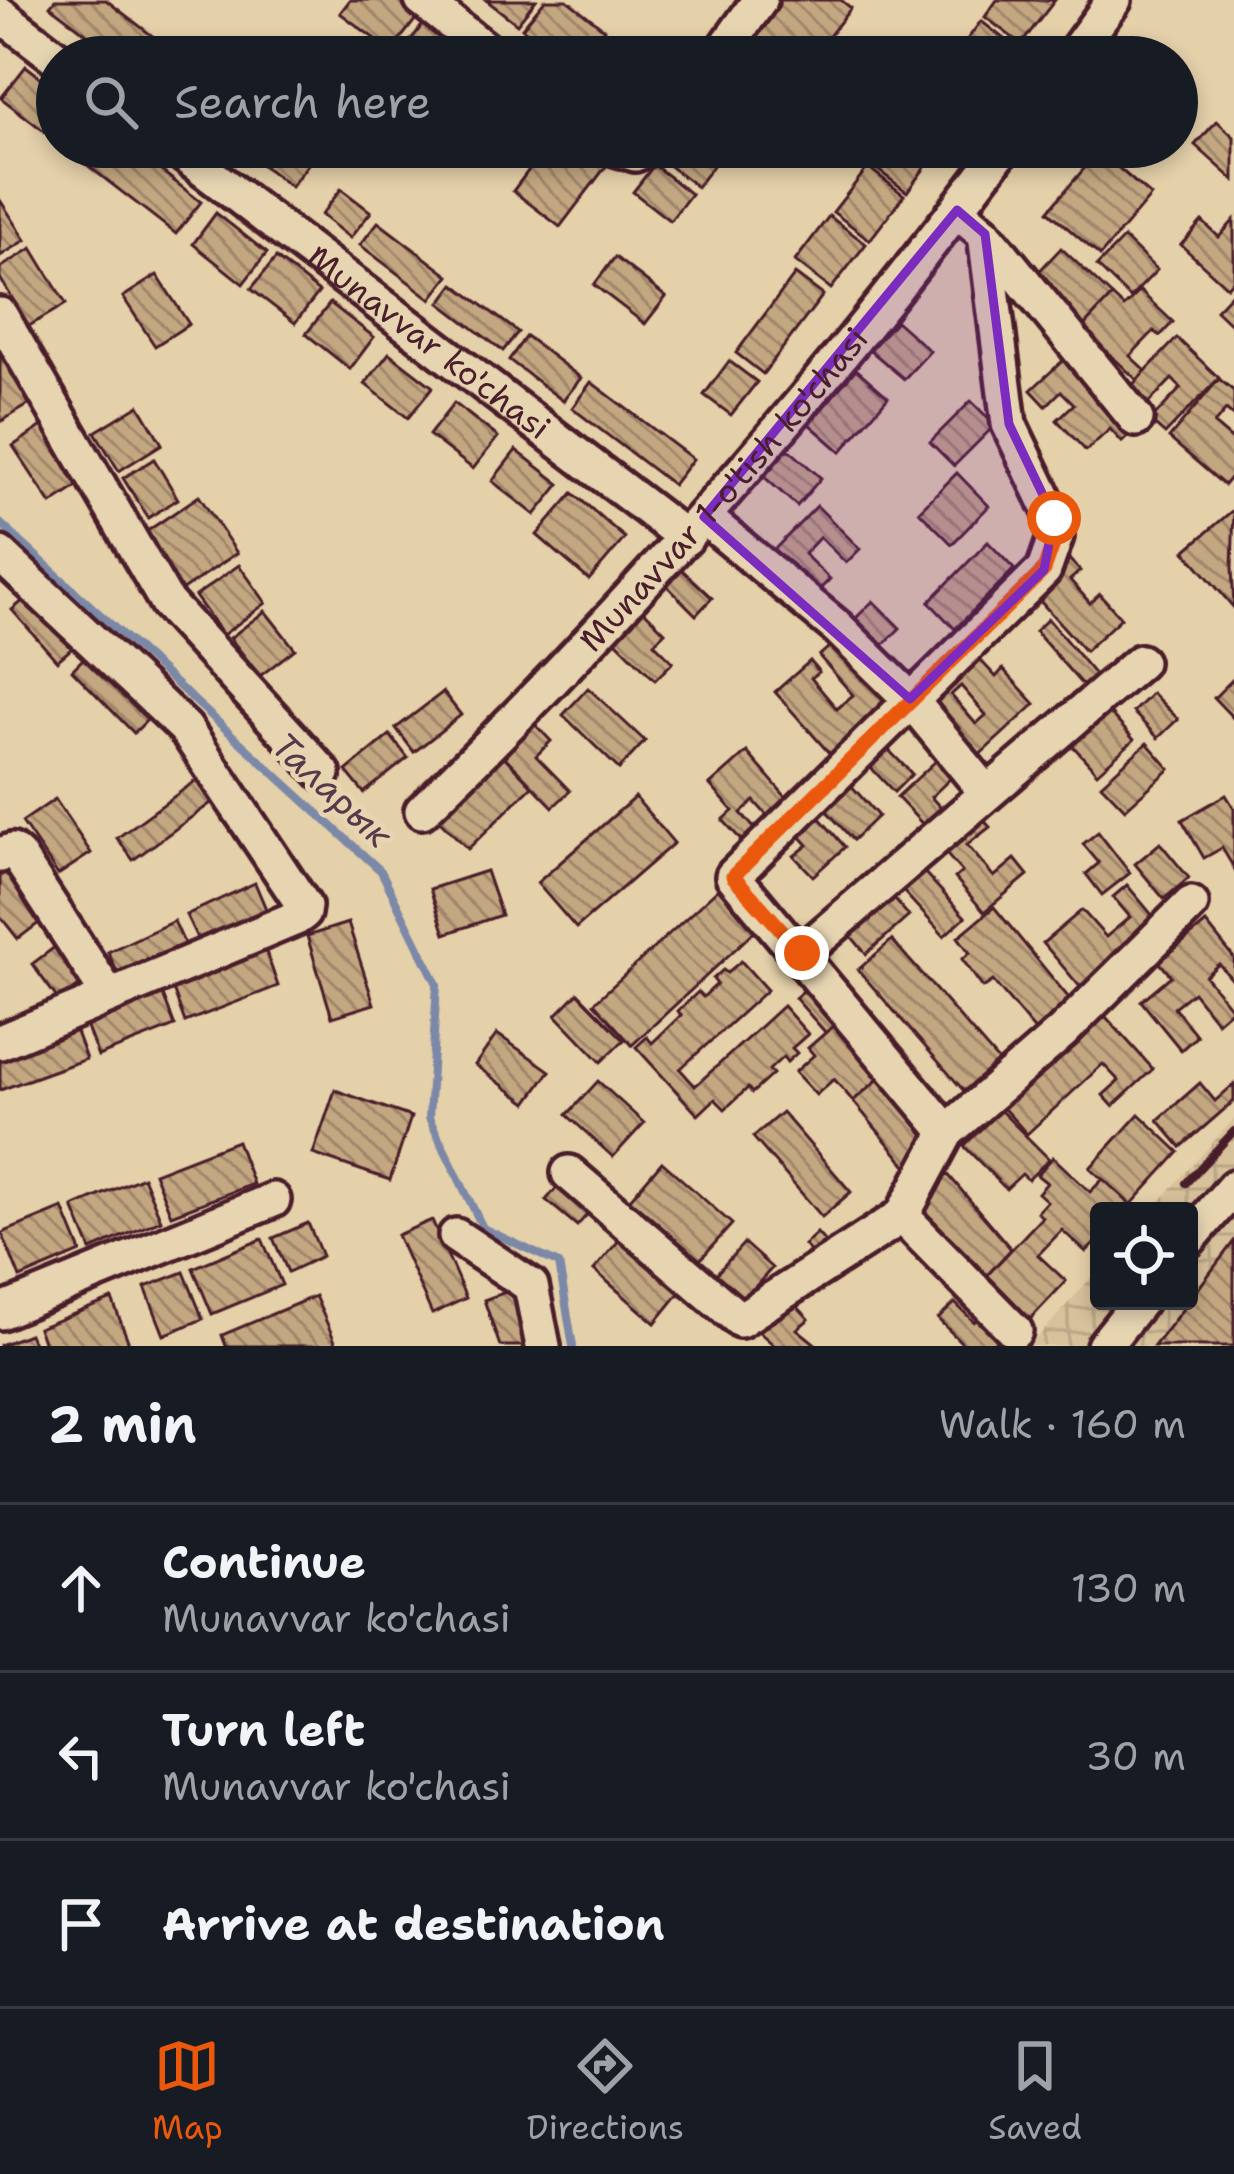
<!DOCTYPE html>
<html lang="en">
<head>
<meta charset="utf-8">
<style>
  :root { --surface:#171b24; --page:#242831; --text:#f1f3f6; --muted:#9ea1a6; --line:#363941; --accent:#ea580c }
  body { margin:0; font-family:"Shantell Sans",sans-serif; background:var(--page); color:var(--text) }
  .controls { position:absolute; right:36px; bottom:36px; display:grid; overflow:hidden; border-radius:12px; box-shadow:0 6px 18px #0003 }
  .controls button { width:108px; height:108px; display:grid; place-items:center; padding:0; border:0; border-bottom:3px solid var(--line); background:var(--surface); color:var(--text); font:60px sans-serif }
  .stop { position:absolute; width:36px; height:36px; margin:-27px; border:9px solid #ea580c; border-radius:50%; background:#fff }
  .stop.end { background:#ea580c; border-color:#fff; box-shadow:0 3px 12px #0008 }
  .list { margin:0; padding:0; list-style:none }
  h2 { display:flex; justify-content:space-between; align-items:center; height:156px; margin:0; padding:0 48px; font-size:51px }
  h2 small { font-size:39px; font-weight:400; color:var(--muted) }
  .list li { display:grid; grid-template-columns:78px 1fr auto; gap:36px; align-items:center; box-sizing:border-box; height:168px; padding:0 48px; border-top:3px solid var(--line) }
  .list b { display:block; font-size:45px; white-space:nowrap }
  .list p { margin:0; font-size:39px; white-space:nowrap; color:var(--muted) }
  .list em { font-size:39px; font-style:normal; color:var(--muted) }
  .icon { flex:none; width:66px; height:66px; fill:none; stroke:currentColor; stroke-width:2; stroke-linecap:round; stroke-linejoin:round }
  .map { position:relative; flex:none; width:1234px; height:1346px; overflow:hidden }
  .search { position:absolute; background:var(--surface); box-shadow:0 6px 18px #0003; left:36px; right:36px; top:36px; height:132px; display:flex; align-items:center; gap:30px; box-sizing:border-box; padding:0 42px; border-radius:66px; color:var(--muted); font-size:45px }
  .sheet { height:660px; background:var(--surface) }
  nav { display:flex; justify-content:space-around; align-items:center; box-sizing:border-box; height:168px; border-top:3px solid var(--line); background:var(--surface); font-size:33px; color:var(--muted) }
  nav a { display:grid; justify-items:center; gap:6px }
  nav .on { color:var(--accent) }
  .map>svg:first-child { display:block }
</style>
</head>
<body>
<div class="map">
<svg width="1234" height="1346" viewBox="0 0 1234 1346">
  <defs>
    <pattern id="industrial-grid" width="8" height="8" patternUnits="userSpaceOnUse" patternTransform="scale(3)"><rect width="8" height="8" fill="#d7c19b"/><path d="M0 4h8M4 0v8" fill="none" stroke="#baa586"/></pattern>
    <pattern id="building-back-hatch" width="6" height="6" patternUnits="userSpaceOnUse" patternTransform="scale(3)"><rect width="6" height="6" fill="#c3a781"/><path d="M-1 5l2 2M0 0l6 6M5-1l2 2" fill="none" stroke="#a0876a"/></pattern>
  </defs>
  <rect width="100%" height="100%" fill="#e4d0a9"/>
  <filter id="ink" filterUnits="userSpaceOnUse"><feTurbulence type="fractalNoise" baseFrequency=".00833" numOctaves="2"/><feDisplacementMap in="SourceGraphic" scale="24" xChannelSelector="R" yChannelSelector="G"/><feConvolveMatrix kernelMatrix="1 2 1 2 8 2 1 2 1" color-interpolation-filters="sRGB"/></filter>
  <g filter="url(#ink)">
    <polygon fill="url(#industrial-grid)" points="1234,1119 1234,1346 1030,1346 1099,1269 1099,1301 1189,1301 1189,1211 1151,1211"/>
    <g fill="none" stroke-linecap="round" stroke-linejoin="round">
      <polyline stroke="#7c88a7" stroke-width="8" points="0,523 381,871 437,984 429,1118 483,1228 559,1264 573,1346"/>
    </g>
    <g fill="url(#building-back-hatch)" stroke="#4a1f2b" stroke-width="3" fill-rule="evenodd">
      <polygon points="55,0 106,0 159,41 147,57 117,57 50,6"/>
      <polygon points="350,0 398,0 419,15 391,51 340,13"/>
      <polygon points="486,0 536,0 517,24"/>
      <polygon points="545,0 567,0 604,29 581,57 558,57 522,28"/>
      <polygon points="780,0 841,0 851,8 813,57 737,57"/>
      <polygon points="997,0 1055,0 1021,44 985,17"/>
      <polygon points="427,19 461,46 453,57 414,57 404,49"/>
      <polygon points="981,21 1017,49 1011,57 954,57"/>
      <polygon points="26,66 57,90 57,141 1,98"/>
      <polygon points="1177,89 1193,101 1177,122"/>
      <polygon points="1217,121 1234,137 1234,180 1195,145"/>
      <polygon points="64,147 131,147 201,202 176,234"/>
      <polygon points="248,147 293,147 311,160 291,187 245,152"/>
      <polygon points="546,147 592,147 610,161 560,227 513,191"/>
      <polygon points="667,147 727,147 697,187 659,158"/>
      <polygon points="883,147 940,147 907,192 870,164"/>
      <polygon points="1123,147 1158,147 1144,166"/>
      <polygon points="1099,151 1151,196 1100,256 1048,211"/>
      <polygon points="654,165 691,194 670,221 633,192"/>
      <polygon points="868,167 904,195 870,240 833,212"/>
      <polygon points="341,189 371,212 350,238 321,215"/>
      <polygon points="0,200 26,240 0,256"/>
      <polygon points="216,213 267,253 243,284 193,244"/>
      <polygon points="829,216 866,244 831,289 795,261"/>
      <polygon points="1234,220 1234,279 1227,287 1181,245 1202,221 1219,237"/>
      <polygon points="378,222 449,276 431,299 360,245"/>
      <polygon points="1124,238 1157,270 1130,298 1097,266"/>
      <polygon points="32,248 66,304 29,326 0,278 0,268"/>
      <polygon points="1061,248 1112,296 1082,328 1031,280"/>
      <polygon points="615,257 666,297 645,324 594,285"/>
      <polygon points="276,258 319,292 295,323 251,289"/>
      <polygon points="795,274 823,295 763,374 736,353"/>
      <polygon points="157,275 189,324 155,346 123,297"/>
      <polygon points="454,284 518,332 503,351 440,303"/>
      <polygon points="1140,291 1173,322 1160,336 1154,331 1130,356 1146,371 1137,380 1082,328 1112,296 1124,307"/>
      <polygon points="1234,291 1234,327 1216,310"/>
      <polygon points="330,303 374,337 350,369 306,334"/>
      <polygon points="896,321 930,351 904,379 870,350"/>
      <polygon points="526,336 581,378 563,401 509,360"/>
      <polygon points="1177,338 1219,378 1165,434 1150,421 1181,388 1172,379 1142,410 1124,394"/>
      <polygon points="0,345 35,401 0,422"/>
      <polygon points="389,353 433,387 408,418 365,384"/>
      <polygon points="1070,354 1138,427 1122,442 1110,429 1086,451 1057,420 1074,404 1061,391 1046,406 1031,390"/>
      <polygon points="729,361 757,382 731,415 704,395"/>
      <polygon points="856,369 888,397 841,452 809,424"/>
      <polygon points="1219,379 1234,391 1234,417 1226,410 1214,424 1234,441 1234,473 1224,485 1169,438"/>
      <polygon points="591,382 693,459 673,485 572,408"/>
      <polygon points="971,401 995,425 954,466 930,442"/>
      <polygon points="454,403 498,437 473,469 429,435"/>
      <polygon points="139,405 162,444 119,471 95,432"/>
      <polygon points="48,422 87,480 51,504 13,446"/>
      <polygon points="785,446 821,478 797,506 761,474"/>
      <polygon points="516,450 560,484 535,515 492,481"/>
      <polygon points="154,459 178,499 148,518 123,478"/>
      <polygon points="957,473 989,506 952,544 919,511"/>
      <polygon points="573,493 625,538 589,580 537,535"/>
      <polygon points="199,496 237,553 178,593 140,536"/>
      <polygon points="817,506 860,549 846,563 820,537 804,554 830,579 812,597 770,554"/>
      <polygon points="1234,509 1232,567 1234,608 1185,551"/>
      <polygon points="988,542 1014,569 955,629 929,602"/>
      <polygon points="1068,558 1080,571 1070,580 1090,603 1100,594 1121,618 1085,651 1031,591"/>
      <polygon points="239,565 266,603 223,635 195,596"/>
      <polygon points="677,565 712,598 696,615 662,581"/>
      <polygon points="32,593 77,644 57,661 12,610"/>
      <polygon points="873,601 900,628 875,653 848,626"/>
      <polygon points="642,609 665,632 654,643 673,662 655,680 613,638"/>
      <polygon points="265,611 295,649 260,676 230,638"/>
      <polygon points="1048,619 1097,677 1085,688 1035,631"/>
      <polygon points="837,640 890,700 830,754 775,692 810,661 819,672 811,678 837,709 853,695 819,656"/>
      <path d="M972,651L996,677L1003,669L1035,704L973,761L917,701ZM961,686L986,715L976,724L951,695Z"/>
      <polygon points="90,652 152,715 134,733 72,670"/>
      <polygon points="1234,678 1234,719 1214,698"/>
      <polygon points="588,688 645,741 619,769 563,715"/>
      <polygon points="443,692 461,715 414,752 396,728"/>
      <polygon points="1152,693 1178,719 1158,738 1133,712"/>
      <polygon points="1102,704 1134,740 1097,773 1065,737"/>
      <polygon points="525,714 551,741 536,756 570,791 553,807 493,745"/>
      <polygon points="390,735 408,758 364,793 346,771"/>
      <polygon points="877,738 912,774 894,792 859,755"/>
      <polygon points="1147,743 1170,769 1125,809 1101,784"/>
      <polygon points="493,745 532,786 468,849 428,809"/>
      <polygon points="747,752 792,804 772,821 754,801 741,813 756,830 743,842 723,820 733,811 710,785"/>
      <polygon points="938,759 954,775 931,797 949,817 932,834 897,797"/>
      <polygon points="842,775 878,816 853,840 816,799"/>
      <polygon points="198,779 214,801 133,860 117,838"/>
      <polygon points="1226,795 1234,808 1234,868 1222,848 1204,858 1182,820"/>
      <polygon points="635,797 674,843 576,928 537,883"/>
      <polygon points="55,799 91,853 58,875 22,822"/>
      <polygon points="811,808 845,847 813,876 794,856 808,845 791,826"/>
      <polygon points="974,809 990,827 967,845 994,877 1015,859 1028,875 984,912 955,878 962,872 935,841"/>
      <polygon points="1098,832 1130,873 1102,895 1086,874 1099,863 1083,844"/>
      <polygon points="1160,843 1189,878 1164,899 1135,864"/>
      <polygon points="914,861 965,917 944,936 893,880"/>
      <polygon points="11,867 48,916 18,939 0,916 0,876"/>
      <polygon points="486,871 501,915 445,934 430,889"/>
      <polygon points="255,883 266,909 198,940 186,915"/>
      <polygon points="1127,885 1163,928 1086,994 1043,943 1082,910 1106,937 1130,917 1113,897"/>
      <polygon points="721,886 759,927 632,1045 594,1003"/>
      <polygon points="884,887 909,916 866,954 841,924"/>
      <polygon points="994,907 1073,1003 1037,1033 993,981 983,988 962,959 970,953 958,937"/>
      <polygon points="174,921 185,945 119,976 108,952"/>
      <polygon points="348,923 374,1004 332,1017 307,936"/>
      <polygon points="1206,923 1234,958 1234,982 1219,964 1205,976 1232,1009 1217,1022 1193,992 1174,1007 1197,1036 1181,1050 1141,1001 1171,976 1159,962"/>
      <polygon points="64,940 91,977 59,1001 32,964"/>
      <polygon points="892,940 998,1061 964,1091 858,970"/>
      <polygon points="265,949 278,986 185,1022 171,984"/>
      <polygon points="741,961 767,990 680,1069 695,1086 783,1006 808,1034 792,1048 797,1053 787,1062 783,1057 769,1070 773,1074 752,1093 748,1088 725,1109 715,1099 698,1115 636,1047 647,1037 652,1043 681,1015 678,1011 698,992 703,997 717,984 713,979 723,970 727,973"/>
      <polygon points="811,984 841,1019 826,1033 795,998"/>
      <polygon points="161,990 175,1026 98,1056 84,1020"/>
      <polygon points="578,993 624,1040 601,1062 556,1015"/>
      <polygon points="1096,1006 1153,1069 1113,1106 1103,1095 1119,1081 1103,1064 1027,1134 995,1099"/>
      <polygon points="841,1019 887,1071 853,1101 834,1079 816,1095 795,1072 814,1055 808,1048"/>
      <polygon points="73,1024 86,1059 0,1090 0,1051"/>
      <polygon points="497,1034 550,1071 527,1103 475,1065"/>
      <polygon points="881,1077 928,1128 922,1152 910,1170 853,1101"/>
      <polygon points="598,1081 644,1123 613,1157 567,1115"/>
      <polygon points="1200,1083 1215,1101 1234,1084 1234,1101 1181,1147 1158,1120"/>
      <polygon points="335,1090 411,1117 390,1180 313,1154"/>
      <polygon points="1000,1110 1049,1159 1028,1180 1022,1174 1006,1189 964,1146"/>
      <polygon points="782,1112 851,1192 822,1217 753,1137"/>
      <polygon points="1139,1114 1179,1152 1131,1205 1090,1168"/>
      <polygon points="237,1141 253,1184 171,1215 154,1173"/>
      <polygon points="1053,1157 1090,1192 1103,1179 1131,1205 1125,1211 1099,1211 1099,1239 1086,1252 1062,1230 1038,1255 1066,1281 1022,1328 977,1286 1042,1217 1037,1212 1047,1201 1038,1193 1047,1183 1037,1175"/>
      <polygon points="662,1162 732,1224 699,1261 629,1200"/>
      <polygon points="940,1165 1011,1249 977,1286 925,1214 924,1198"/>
      <polygon points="143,1177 161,1220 91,1250 73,1207"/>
      <polygon points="562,1182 593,1208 577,1226 546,1200"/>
      <polygon points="63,1208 81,1252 20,1278 2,1233"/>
      <polygon points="432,1220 466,1298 432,1314 397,1235"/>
      <polygon points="308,1223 322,1256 288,1272 273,1238"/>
      <polygon points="625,1233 686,1285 655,1323 594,1270"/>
      <polygon points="817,1233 835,1253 823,1265 804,1245"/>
      <polygon points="262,1239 282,1285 212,1314 193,1268"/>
      <polygon points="1234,1241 1234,1346 1154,1346 1189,1301"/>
      <polygon points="744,1243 772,1268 736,1308 708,1283"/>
      <polygon points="184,1272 203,1319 164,1335 145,1287"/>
      <polygon points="511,1290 531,1346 500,1346 484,1300"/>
      <polygon points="315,1296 337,1346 226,1346 222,1335"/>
      <polygon points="112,1299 130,1346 45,1346 38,1328"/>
      <polygon points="955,1303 974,1322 985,1311 1006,1332 992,1346 965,1346 938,1319"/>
      <polygon points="796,1305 809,1319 797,1329 818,1346 775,1346 757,1330"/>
      <polygon points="29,1334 34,1346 0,1346 0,1345"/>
    </g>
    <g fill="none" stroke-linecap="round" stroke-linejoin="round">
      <g stroke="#4a1f2b" stroke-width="42">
        <g id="minor">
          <polyline points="422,0 495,57"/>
          <polyline points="0,14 57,58"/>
          <polyline points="719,57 760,0"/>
          <polyline points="1072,57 1114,0"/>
          <path id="s1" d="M174,147L686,538"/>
          <polyline points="612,147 635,154 650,147"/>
          <polyline points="989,239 1136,419"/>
          <polyline points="0,315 167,603 323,773"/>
          <polyline points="704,517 838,628 910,699 986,792"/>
          <polyline points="0,554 185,728 304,906 303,913 296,918 0,1042"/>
          <path id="s2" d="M422,811C633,606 828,383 1004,147"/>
          <polyline points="0,855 12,851 18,856 109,996"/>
          <polyline points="802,953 1140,662"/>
          <polyline points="947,1132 733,876 1044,570 1056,536 1054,518 1009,424 985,234 957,210"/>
          <polyline points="569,1173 740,1320 902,1216 947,1132 1062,1032 1191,904"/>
          <polyline points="902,1216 1015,1331"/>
          <polyline points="456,1236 531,1286 543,1346"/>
          <polyline points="1189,1239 1234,1187"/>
          <polyline points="0,1312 273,1200"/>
          <polyline points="1104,1346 1140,1301"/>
        </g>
      </g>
      <use href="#minor" stroke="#e7d5b2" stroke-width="33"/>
      <polyline stroke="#4a1f2b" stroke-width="8" points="1186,1183 1234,1131"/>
    </g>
  </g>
  <g fill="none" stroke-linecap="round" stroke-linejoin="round" filter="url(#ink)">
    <polyline stroke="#ea580c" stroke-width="15" points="802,953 733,876 1044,570 1056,536 1054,518"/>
  </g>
  <path fill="#7b2cbf" fill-opacity="0.2" stroke="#7b2cbf" stroke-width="9" stroke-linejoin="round" d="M957,210L985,234L1009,424L1054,518L1044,570L910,699L704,517Z"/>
  <g text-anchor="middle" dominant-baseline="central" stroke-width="10" stroke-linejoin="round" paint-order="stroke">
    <g font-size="33" fill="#4a1f2b" stroke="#e7d5b2">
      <text stroke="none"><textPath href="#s1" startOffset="321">Munavvar ko'chasi</textPath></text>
      <text stroke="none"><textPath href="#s2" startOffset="441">Munavvar 1-o'tish ko'chasi</textPath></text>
    </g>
    <g font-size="36" font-style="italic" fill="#57394a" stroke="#e7d5b2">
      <text transform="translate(332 790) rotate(43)">Таларык</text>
    </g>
  </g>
</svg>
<div class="controls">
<button><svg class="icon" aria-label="locate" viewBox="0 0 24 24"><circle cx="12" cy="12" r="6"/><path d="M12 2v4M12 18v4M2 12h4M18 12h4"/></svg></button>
</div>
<div class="stop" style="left:1054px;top:518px"></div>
<div class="stop end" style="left:802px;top:953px"></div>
<div class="search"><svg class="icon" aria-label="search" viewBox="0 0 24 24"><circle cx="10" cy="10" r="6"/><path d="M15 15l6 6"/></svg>Search here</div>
</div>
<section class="sheet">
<h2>2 min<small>Walk · 160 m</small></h2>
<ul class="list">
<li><svg class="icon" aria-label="ahead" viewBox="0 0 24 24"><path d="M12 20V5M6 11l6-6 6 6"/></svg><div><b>Continue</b><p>Munavvar ko'chasi</p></div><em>130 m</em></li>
<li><svg class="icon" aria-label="left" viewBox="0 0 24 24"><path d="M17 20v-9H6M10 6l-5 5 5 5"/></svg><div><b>Turn left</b><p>Munavvar ko'chasi</p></div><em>30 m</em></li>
<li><svg class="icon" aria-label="arrive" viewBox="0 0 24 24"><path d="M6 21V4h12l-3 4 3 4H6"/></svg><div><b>Arrive at destination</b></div></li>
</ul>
</section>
<nav>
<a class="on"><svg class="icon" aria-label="map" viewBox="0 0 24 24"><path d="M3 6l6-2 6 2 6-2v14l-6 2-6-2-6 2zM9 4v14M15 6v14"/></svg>Map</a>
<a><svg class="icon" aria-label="directions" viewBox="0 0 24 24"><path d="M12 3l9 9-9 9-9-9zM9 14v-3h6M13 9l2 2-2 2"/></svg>Directions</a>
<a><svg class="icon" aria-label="saved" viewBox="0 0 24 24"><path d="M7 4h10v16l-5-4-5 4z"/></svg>Saved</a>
</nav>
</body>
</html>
